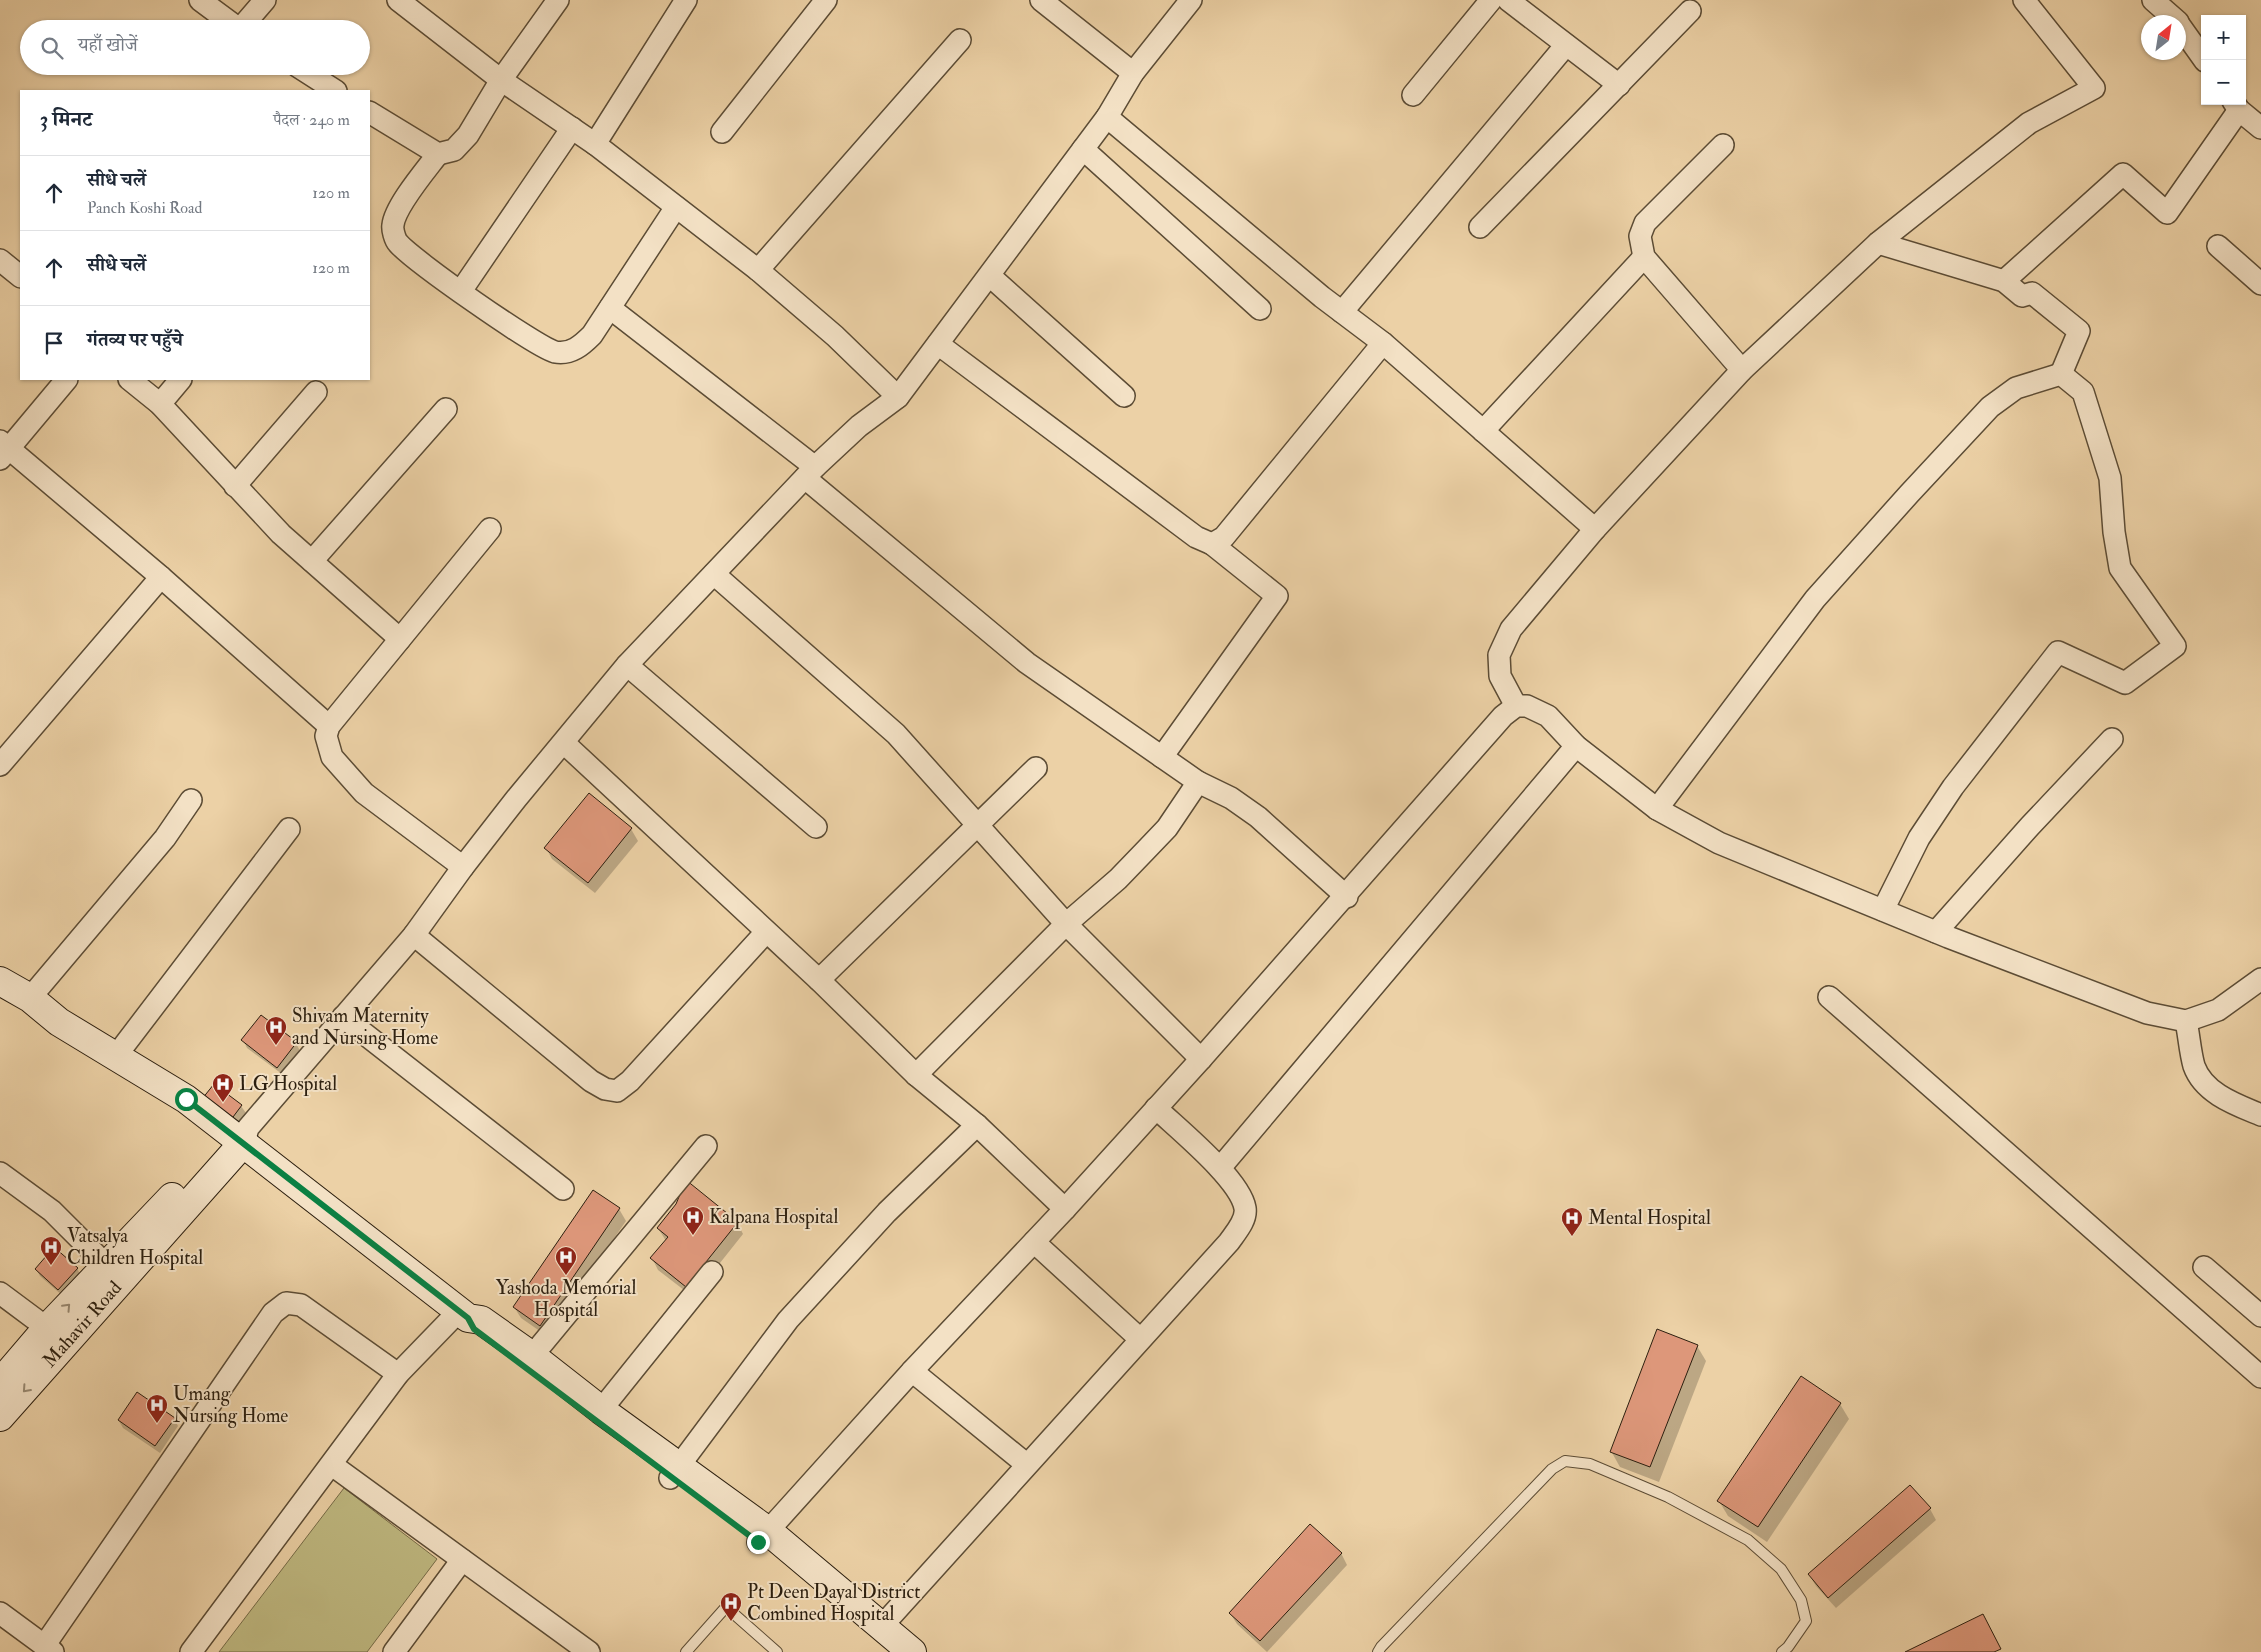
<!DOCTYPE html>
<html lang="hi">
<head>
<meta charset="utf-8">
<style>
  :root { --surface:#fff; --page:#f2f2f3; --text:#1f2937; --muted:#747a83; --line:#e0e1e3 }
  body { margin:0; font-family:"IM FELL Double Pica","Noto Serif Devanagari",serif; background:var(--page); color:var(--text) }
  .controls { position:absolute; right:15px; top:15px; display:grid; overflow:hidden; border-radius:0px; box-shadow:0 1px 4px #0004 }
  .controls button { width:45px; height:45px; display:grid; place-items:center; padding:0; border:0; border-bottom:1px solid var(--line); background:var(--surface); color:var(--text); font:25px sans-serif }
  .compass { position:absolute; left:2141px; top:15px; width:45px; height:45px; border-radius:50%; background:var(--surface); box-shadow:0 1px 4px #0004; rotate:30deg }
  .stop { position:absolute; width:15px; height:15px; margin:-11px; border:4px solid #0b8043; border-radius:50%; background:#fff }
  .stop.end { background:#0b8043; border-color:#fff; box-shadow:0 1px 5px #0008 }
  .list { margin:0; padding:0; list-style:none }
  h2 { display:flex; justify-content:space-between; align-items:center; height:65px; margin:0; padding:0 20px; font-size:21px }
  h2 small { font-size:16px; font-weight:400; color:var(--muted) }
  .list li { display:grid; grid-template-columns:32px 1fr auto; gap:15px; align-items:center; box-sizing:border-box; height:75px; padding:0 20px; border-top:1px solid var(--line) }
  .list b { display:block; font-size:19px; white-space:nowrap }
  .list p { margin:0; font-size:16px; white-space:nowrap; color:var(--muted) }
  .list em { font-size:16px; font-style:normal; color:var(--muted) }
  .icon { flex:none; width:28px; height:28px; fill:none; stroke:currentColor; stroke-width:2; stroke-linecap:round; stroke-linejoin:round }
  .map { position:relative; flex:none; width:2261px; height:1652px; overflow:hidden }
  .search { position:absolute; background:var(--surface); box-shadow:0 1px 4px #0004; left:20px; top:20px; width:350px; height:55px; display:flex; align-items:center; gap:12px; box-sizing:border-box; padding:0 18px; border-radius:28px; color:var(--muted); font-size:19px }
  .panel { position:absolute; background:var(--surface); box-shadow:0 1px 4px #0004; left:20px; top:90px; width:350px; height:290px; border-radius:0px }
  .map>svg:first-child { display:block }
</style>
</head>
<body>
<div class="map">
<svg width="2261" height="1652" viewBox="0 0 2261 1652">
  <rect width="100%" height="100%" fill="#ecd1a6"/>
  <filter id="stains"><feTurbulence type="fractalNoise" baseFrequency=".004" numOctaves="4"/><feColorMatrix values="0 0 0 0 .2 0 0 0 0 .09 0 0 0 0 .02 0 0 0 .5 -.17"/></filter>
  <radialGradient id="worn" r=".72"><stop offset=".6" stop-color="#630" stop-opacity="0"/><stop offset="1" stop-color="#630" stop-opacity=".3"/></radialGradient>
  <polygon fill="#bfb981" stroke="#766c48" points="344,1488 437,1559 367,1652 219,1652"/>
  <g fill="#0003">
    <polygon points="631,829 638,841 595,893 552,859 546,848"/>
    <polygon points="243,1040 296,1043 300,1051 282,1074 247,1048"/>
    <polygon points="215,1085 241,1106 246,1113 235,1128"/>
    <polygon points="593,1191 619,1209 626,1221 547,1336 521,1318 514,1307"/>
    <polygon points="737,1222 743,1234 693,1297 658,1270 652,1258 666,1241 658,1228"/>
    <polygon points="77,1268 81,1276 63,1296 40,1276 36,1269"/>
    <polygon points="1697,1346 1706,1361 1659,1482 1620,1467 1611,1451"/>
    <polygon points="1840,1404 1849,1419 1767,1542 1728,1516 1719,1501"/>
    <polygon points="174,1419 178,1426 160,1453 123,1428 119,1421"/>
    <polygon points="1930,1509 1936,1520 1836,1608 1816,1586 1809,1574"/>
    <polygon points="1341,1553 1347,1565 1267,1652 1237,1624 1230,1613"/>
  </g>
  <g fill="#dd977a" stroke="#2c1f0f">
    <polygon points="589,793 632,828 588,883 544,848"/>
    <polygon points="261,1015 297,1042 277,1068 241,1040"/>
    <polygon points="214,1084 242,1105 230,1121 202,1099"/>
    <polygon points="686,1180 738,1222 686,1287 650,1258 668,1237 657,1228 676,1204"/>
    <polygon points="593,1190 620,1208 540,1326 513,1307"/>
    <polygon points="54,1247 78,1268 58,1290 35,1269"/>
    <polygon points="1657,1329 1698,1345 1650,1467 1610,1452"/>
    <polygon points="1801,1376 1841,1403 1758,1527 1717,1501"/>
    <polygon points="137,1392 175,1418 155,1446 118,1420"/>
    <polygon points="1910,1485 1931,1508 1828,1598 1808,1574"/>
    <polygon points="1310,1524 1342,1553 1260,1641 1229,1613"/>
    <polygon points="1983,1614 2001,1649 1994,1652 1905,1652"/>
  </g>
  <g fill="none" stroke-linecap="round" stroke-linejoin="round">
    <g stroke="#5c4c35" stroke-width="12">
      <g id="lane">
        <polyline points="686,1652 726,1607 777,1652"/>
        <polyline points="1378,1652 1381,1647 1552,1469 1565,1461 1590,1464 1668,1497 1748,1540 1781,1569 1801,1600 1806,1621 1788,1647 1782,1652"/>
      </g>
    </g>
    <g stroke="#5c4c35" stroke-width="24">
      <g id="street">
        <polyline points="200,0 239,29"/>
        <polyline points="398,0 501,80 595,144 758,270 835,336 898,397"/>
        <polyline points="1041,0 1133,73"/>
        <polyline points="1508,0 1619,85"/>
        <polyline points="2153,0 2178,22"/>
        <polyline points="2178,23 2205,61"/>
        <polyline points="240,29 265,0"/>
        <polyline points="297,66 336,91"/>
        <polyline points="1413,95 1491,0"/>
        <polyline points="2233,101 2239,110 2261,128"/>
        <polyline points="369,112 438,154 454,150 468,135 501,80 558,0"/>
        <polyline points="1107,117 1322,297 1383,343 1595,529"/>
        <polyline points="722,132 826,0"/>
        <polyline points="595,144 686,0"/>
        <polyline points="1723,145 1645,223 1640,236 1644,257 1742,370"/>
        <polyline points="1083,149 1260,309"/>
        <path d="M438,154C426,170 395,206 393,225C392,229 395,240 398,243C412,260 536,347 555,352C571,355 582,345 592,335L676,207"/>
        <polyline points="1480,227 1690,11"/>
        <polyline points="1878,243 2004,281 2022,296 2032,293 2079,331 2061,374"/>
        <polyline points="2218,246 2261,284"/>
        <polyline points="0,260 21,277"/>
        <polyline points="758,270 960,40"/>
        <polyline points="990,276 1124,396"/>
        <polyline points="2004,281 2123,174 2167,213 2239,110"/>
        <polyline points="461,291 572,128"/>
        <polyline points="610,308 815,467"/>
        <polyline points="1342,312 1566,45"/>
        <polyline points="938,344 1196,537 1212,544 1224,537 1383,343"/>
        <polyline points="129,379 160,404 281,534 400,639"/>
        <polyline points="160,404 181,379"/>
        <polyline points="1483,431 1644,257"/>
        <polyline points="0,441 161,577 329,726"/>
        <polyline points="0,459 67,379"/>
        <polyline points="805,478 1027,663 1198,782 1231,798 1258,817 1347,897"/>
        <polyline points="235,486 316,392"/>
        <polyline points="312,561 446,409"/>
        <polyline points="714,574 896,734 1066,924 1201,1059"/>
        <polyline points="627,665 816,827"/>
        <polyline points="1516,706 1500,676 1499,655 1511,629 1595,529 1742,370 1878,243 2029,123 2094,88 2024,0"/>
        <polyline points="564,743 819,980 916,1075 977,1125 1065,1209"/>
        <polyline points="1162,757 1277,596 1212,544"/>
        <polyline points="0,765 161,577"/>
        <polyline points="1657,809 1815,599 1909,494 1990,407 2016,388 2061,374 2083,392 2110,478 2114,532 2120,568 2175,646 2125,683 2058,652 1953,787 1919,838 1883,910"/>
        <polyline points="463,867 364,793 332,757 326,736 329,726 490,529"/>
        <polyline points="1936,932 2030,826 2112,739"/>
        <polyline points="414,935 591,1081 605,1089 617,1091 630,1081 766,932"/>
        <polyline points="819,980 1036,768"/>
        <polyline points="1829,997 2261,1377"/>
        <polyline points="30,998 165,838 191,800"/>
        <polyline points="343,1017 563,1189"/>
        <path d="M2186,1021C2189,1035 2190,1052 2194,1066C2204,1094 2237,1105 2261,1115"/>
        <polyline points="116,1056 289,829"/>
        <polyline points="916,1075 1066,924 1118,879 1145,851 1167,828 1198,782"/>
        <polyline points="244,1142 248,1128 414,935 463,867 516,799 627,665 815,467 859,426 898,397 1107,117 1133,73 1191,0"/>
        <polyline points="1220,1168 1576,746"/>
        <polyline points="0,1173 52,1211 106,1265"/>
        <polyline points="1034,1242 1140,1339"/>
        <polyline points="2204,1267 2261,1316"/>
        <polyline points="0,1293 47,1328 57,1338"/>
        <polyline points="532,1356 706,1146"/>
        <polyline points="912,1371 1026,1464"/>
        <polyline points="601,1410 712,1272"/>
        <polyline points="332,1465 589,1652"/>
        <polyline points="670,1478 788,1320 887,1212 977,1125"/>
        <polyline points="758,1542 912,1371 1065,1209 1201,1059 1503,716 1516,706 1527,706 1548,716 1576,746 1657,809 1719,843 1948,937 2147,1013 2186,1021 2218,1010 2261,979"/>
        <polyline points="0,1613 53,1652"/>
        <path d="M882,1626L1229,1242C1236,1232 1247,1220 1245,1208C1240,1179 1178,1129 1156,1108"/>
        <polyline points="44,1646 273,1313 286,1303 301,1305 398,1374"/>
        <polyline points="191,1652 398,1374 459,1311"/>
        <polyline points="394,1652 462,1560"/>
      </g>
    </g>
    <g stroke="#2c1f0f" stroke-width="30">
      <g id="secondary">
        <polyline points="0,981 30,998 59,1022 186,1099 468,1318 481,1320 532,1356 601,1410 768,1531 912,1652"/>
        <polyline points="0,1383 47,1328 172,1197"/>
        <path id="s1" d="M0,1417L244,1142"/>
      </g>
    </g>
    <use href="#lane" stroke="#f3e1c5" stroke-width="10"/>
    <use href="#street" stroke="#f3e1c5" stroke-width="21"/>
    <use href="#secondary" stroke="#f3e1c5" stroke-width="28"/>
  </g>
  <defs><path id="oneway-chevron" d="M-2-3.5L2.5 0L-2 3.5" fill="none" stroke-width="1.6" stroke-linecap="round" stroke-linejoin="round" transform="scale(1.25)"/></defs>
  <g stroke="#998a73">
    <use href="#oneway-chevron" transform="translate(67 1307) rotate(-47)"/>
    <use href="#oneway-chevron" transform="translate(26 1389) rotate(132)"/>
  </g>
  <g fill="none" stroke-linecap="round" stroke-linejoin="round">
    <polyline stroke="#0b8043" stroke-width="6" points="186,1099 468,1318 474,1329 758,1542"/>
  </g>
  <defs>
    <g id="hospital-pin" transform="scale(1.125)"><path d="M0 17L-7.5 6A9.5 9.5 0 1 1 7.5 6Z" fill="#8f2418" stroke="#f3e1c5"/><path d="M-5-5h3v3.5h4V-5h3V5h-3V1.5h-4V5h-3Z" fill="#fff"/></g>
  </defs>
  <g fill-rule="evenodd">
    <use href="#hospital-pin" x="276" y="1027"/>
    <use href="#hospital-pin" x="223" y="1084"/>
    <use href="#hospital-pin" x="693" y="1217"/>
    <use href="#hospital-pin" x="1572" y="1218"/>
    <use href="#hospital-pin" x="51" y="1247"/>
    <use href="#hospital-pin" x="566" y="1257"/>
    <use href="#hospital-pin" x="157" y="1405"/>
    <use href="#hospital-pin" x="731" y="1603"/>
  </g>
  <g text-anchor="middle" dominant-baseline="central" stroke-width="4" stroke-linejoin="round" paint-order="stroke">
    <g font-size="19" fill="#2c1f0f" stroke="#f3e1c5" text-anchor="start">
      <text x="292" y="1016">Shivam Maternity<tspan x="292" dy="22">and Nursing Home</tspan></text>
      <text x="239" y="1084">LG Hospital</text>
      <text x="709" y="1217">Kalpana Hospital</text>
      <text x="1588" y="1218">Mental Hospital</text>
      <text x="67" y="1236">Vatsalya<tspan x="67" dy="22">Children Hospital</tspan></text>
      <text x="566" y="1288" text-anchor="middle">Yashoda Memorial<tspan x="566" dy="22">Hospital</tspan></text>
      <text x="173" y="1394">Umang<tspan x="173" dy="22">Nursing Home</tspan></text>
      <text x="747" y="1592">Pt Deen Dayal District<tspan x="747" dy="22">Combined Hospital</tspan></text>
    </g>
    <g font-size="19" fill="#2c1f0f" stroke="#f3e1c5">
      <text stroke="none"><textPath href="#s1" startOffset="124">Mahavir Road</textPath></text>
    </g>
  </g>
  <rect width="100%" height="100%" filter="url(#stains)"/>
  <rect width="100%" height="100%" fill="url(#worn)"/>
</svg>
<div class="controls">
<button>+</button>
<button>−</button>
</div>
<svg class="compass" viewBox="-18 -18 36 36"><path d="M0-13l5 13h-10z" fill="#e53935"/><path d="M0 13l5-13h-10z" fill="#747a83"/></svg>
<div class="stop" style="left:186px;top:1099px"></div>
<div class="stop end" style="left:758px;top:1542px"></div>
<div class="search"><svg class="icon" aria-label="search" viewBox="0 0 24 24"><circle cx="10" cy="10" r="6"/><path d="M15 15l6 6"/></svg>यहाँ खोजें</div>
<section class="panel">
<h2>3 मिनट<small>पैदल · 240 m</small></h2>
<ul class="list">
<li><svg class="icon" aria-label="ahead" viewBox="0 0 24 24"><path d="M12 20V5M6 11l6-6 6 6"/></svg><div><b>सीधे चलें</b><p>Panch Koshi Road</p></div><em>120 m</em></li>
<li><svg class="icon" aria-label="ahead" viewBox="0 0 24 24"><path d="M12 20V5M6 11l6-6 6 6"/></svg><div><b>सीधे चलें</b></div><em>120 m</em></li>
<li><svg class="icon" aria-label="arrive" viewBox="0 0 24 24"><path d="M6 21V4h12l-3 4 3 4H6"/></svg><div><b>गंतव्य पर पहुँचे</b></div></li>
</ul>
</section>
</div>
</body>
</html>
